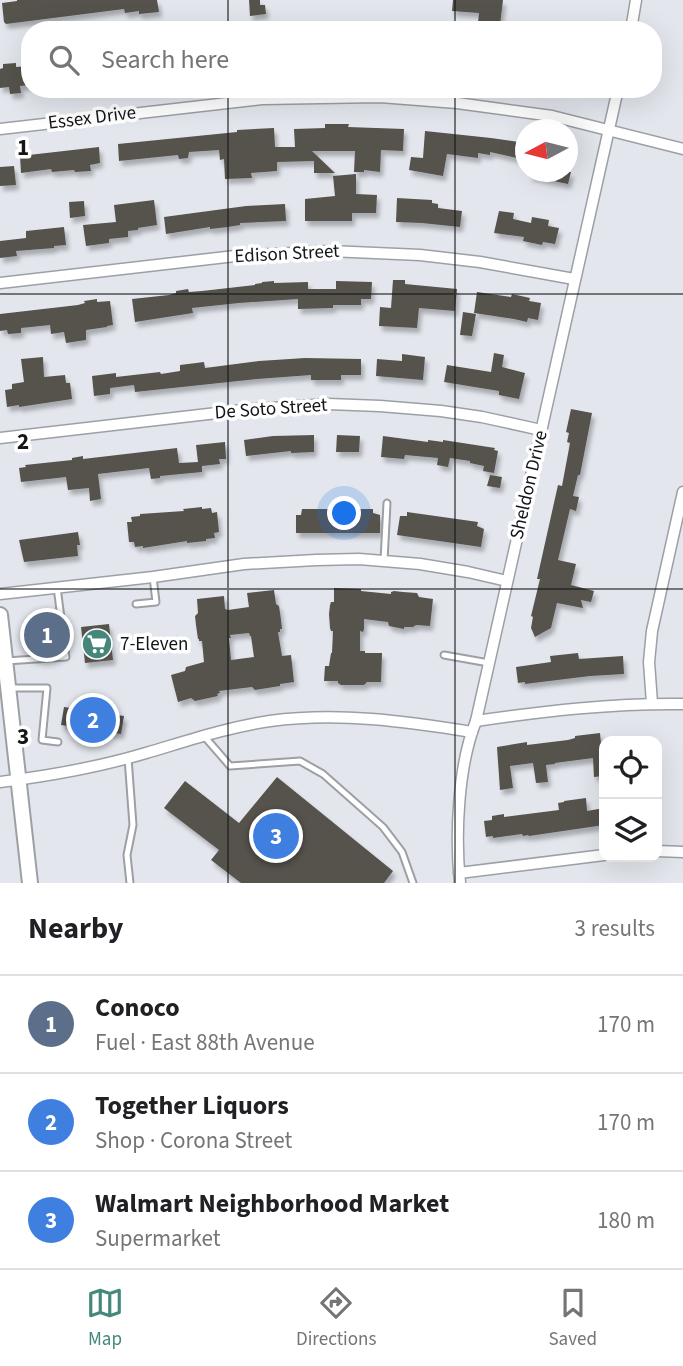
<!DOCTYPE html>
<html lang="en">
<head>
<meta charset="utf-8">
<style>
  :root { --surface:#fff; --page:#f6f6f6; --text:#202124; --muted:#757577; --line:#e0e0e0; --accent:#45887b }
  body { margin:0; font-family:"Source Sans 3",sans-serif; background:var(--page); color:var(--text) }
  .controls { position:absolute; right:21px; bottom:21px; display:grid; overflow:hidden; border-radius:14px; box-shadow:0 7px 28px #0002 }
  .controls button { width:63px; height:63px; display:grid; place-items:center; padding:0; border:0; border-bottom:2px solid var(--line); background:var(--surface); color:var(--text); font:35px sans-serif }
  .compass { position:absolute; left:515px; top:119px; width:63px; height:63px; border-radius:50%; background:var(--surface); box-shadow:0 7px 28px #0002; rotate:263deg }
  .you { position:absolute; left:345px; top:514px; width:24px; height:24px; margin:-18px; border:5px solid #fff; border-radius:50%; background:#1a73e8; box-shadow:0 0 0 10px #1a73e833 }
  .badge { display:grid; place-items:center; width:46px; height:46px; border-radius:50%; background:var(--accent); color:#fff; font-size:23px; font-weight:700 }
  .pin { position:absolute; translate:-50% -50%; border:4px solid #fff; box-shadow:0 2px 7px #0006 }
  .list { margin:0; padding:0; list-style:none }
  h2 { display:flex; justify-content:space-between; align-items:center; height:91px; margin:0; padding:0 28px; font-size:30px }
  h2 small { font-size:23px; font-weight:400; color:var(--muted) }
  .list li { display:grid; grid-template-columns:46px 1fr auto; gap:21px; align-items:center; box-sizing:border-box; height:98px; padding:0 28px; border-top:2px solid var(--line) }
  .list b { display:block; font-size:26px; white-space:nowrap }
  .list p { margin:0; font-size:23px; white-space:nowrap; color:var(--muted) }
  .list em { font-size:23px; font-style:normal; color:var(--muted) }
  .icon { flex:none; width:38px; height:38px; fill:none; stroke:currentColor; stroke-width:2; stroke-linecap:round; stroke-linejoin:round }
  .map { position:relative; flex:none; width:683px; height:883px; overflow:hidden }
  .search { position:absolute; background:var(--surface); box-shadow:0 7px 28px #0002; left:21px; right:21px; top:21px; height:77px; display:flex; align-items:center; gap:18px; box-sizing:border-box; padding:0 24px; border-radius:28px; color:var(--muted); font-size:26px }
  .sheet { height:385px; background:var(--surface) }
  nav { display:flex; justify-content:space-around; align-items:center; box-sizing:border-box; height:98px; border-top:2px solid var(--line); background:var(--surface); font-size:19px; color:var(--muted) }
  nav a { display:grid; justify-items:center; gap:4px }
  nav .on { color:var(--accent) }
  .map>svg:first-child { display:block }
</style>
</head>
<body>
<div class="map">
<svg width="683" height="883" viewBox="0 0 683 883">
  <defs>
    <filter id="shadow"><feDropShadow dx="3" dy="5" stdDeviation="2" flood-color="#0004"/></filter>
  </defs>
  <rect width="100%" height="100%" fill="#e3e7ed"/>
  <g fill="#56524e" fill-rule="evenodd" filter="url(#shadow)">
    <polygon points="17,0 157,0 159,12 139,14 139,11 125,13 124,9 6,24 4,22 2,3 17,1"/>
    <polygon points="249,0 260,0 260,5 265,5 266,14 250,16"/>
    <polygon points="453,0 503,0 500,25 478,23 479,13 452,11"/>
    <polygon points="16,63 16,67 30,66 30,85 20,86 21,93 10,94 9,87 0,88 0,69 3,68 3,64"/>
    <polygon points="325,124 349,124 348,127 404,129 403,151 381,150 380,172 364,170 364,172 354,172 355,151 312,151 335,173 314,173 314,161 277,162 277,171 251,173 252,178 225,179 224,159 220,160 219,150 189,152 188,158 179,159 178,155 119,161 118,144 237,132 237,130 274,128 275,147 295,147 294,129 325,128"/>
    <polygon points="425,131 491,138 526,143 526,160 490,152 490,155 478,153 478,158 447,154 443,176 409,170 411,157 423,158"/>
    <polygon points="99,147 100,163 90,165 91,171 75,172 74,170 52,172 51,169 21,173 20,156"/>
    <polygon points="14,166 16,185 0,186 0,167"/>
    <polygon points="530,172 571,172 568,184 529,176"/>
    <polygon points="356,174 356,194 377,195 376,213 352,213 352,221 305,221 305,199 335,196 333,176"/>
    <polygon points="397,198 432,200 432,203 438,204 438,208 462,211 460,227 422,223 396,222"/>
    <polygon points="154,200 157,225 138,228 138,230 128,231 128,237 109,239 109,243 86,246 83,225 116,222 114,205"/>
    <polygon points="84,201 85,216 70,218 69,202"/>
    <polygon points="285,204 286,221 240,223 240,225 228,227 210,229 210,227 166,234 164,217 246,206"/>
    <polygon points="499,211 514,213 513,219 531,223 532,217 549,220 548,226 559,228 555,244 543,242 542,245 523,241 524,237 494,233"/>
    <polygon points="64,227 66,245 54,246 54,248 16,251 17,256 0,258 0,241 26,238 26,231"/>
    <polygon points="393,280 405,280 405,284 457,289 455,311 419,308 417,328 379,326 380,307 391,308"/>
    <polygon points="274,281 274,283 308,282 308,289 336,289 336,281 372,282 371,299 361,299 361,305 333,305 333,308 298,309 298,299 239,303 192,308 193,313 135,322 132,299 169,295 176,293 176,291 188,289 189,292 202,291 255,285 255,284 262,283 262,282"/>
    <polygon points="477,292 511,297 512,294 530,298 529,301 541,303 538,320 528,318 527,322 514,319 474,313"/>
    <polygon points="97,299 97,302 110,301 113,325 107,326 107,327 86,330 86,340 66,343 64,332 51,334 50,325 21,328 21,333 8,334 7,330 0,331 0,314 78,305 85,303 84,301"/>
    <polygon points="463,312 476,314 472,336 460,335"/>
    <polygon points="494,353 504,355 502,367 525,373 519,399 499,395 499,391 444,382 447,365 491,372"/>
    <polygon points="402,354 425,357 423,380 376,376 377,359 402,361"/>
    <polygon points="43,357 44,377 65,375 66,383 70,383 72,399 19,407 19,405 7,407 5,390 12,389 12,384 24,382 21,359"/>
    <polygon points="305,358 361,359 361,375 341,375 341,380 311,380 311,375 257,379 135,392 134,385 110,388 110,394 94,396 92,376 116,373 116,377 160,372 161,374 180,371 180,365 204,362 205,368 259,361"/>
    <polygon points="571,409 592,413 580,475 578,475 573,496 579,497 576,511 570,509 558,560 576,564 571,585 594,591 591,602 581,600 583,608 557,603 551,628 535,637 531,628 533,617 531,616 540,579 537,579 558,485 562,486 570,443 567,442 569,433 566,432"/>
    <polygon points="314,435 314,452 291,453 291,451 246,456 244,440 273,436"/>
    <polygon points="337,435 360,436 359,452 336,452"/>
    <polygon points="383,436 428,442 428,440 443,442 443,440 495,448 494,450 498,451 494,473 483,471 484,466 470,463 470,461 450,458 448,467 437,465 438,458 405,455 404,459 381,457"/>
    <polygon points="225,442 226,459 219,459 220,464 202,466 202,472 160,476 160,478 151,479 149,468 98,474 101,499 90,501 89,488 68,490 66,477 21,482 19,468 26,467 25,465 72,460 72,458 83,456 83,459 177,448 179,463 198,462 196,445"/>
    <polygon points="490,475 502,477 500,488 487,486"/>
    <polygon points="202,507 202,509 211,508 212,513 217,512 219,532 214,533 215,538 206,539 206,541 187,543 187,541 143,548 143,546 135,547 134,542 129,542 127,522 132,522 131,517 140,516 140,514 184,511 183,509"/>
    <polygon points="302,509 373,509 373,513 380,515 380,533 296,533 296,515 301,515"/>
    <polygon points="407,512 478,522 477,526 484,529 481,547 397,535 400,516 407,516"/>
    <polygon points="78,532 80,545 77,545 78,556 24,562 19,540"/>
    <polygon points="334,588 361,589 361,591 391,594 391,592 394,591 403,592 417,593 419,597 433,599 430,626 416,625 413,627 404,627 404,629 389,626 388,622 364,619 364,629 363,632 360,631 360,651 365,651 365,653 382,653 381,682 367,682 364,685 341,685 338,683 338,681 324,681 325,666 329,666 331,653 332,653 333,631 331,631 330,628 329,614 330,605 331,602 334,602"/>
    <path d="M274,590L276,604L279,606L281,620L282,629H280V632H278L282,656L291,655L294,682L280,684V686L255,690L252,687L219,691L220,693L217,694L218,696L195,701L191,698L178,702L171,675L185,671L186,667L204,662L202,641H199V639H198L196,625L195,616L198,613L197,599L224,596L225,609L228,610L249,607L247,593ZM249,633L250,636H251L254,657L231,660L229,638H231L230,635Z"/>
    <polygon points="52,620 56,647 42,649 39,622"/>
    <polygon points="109,624 113,660 85,663 81,627"/>
    <polygon points="578,653 579,659 623,656 624,674 590,676 525,684 525,682 518,683 516,667 551,662 550,656"/>
    <polygon points="64,707 124,716 121,734 61,725"/>
    <polygon points="600,733 604,776 594,777 593,758 555,763 555,764 546,765 548,782 536,783 533,763 510,766 513,788 500,790 497,747 527,742 527,745 568,740 575,738 575,736"/>
    <polygon points="277,777 393,871 384,883 241,883 211,860 219,850 164,808 185,781 239,823"/>
    <polygon points="586,798 587,811 604,808 604,825 529,836 528,835 523,836 522,834 493,838 493,836 486,837 484,821 492,820 492,816 504,814 504,817 559,810 558,803 564,802 564,801"/>
  </g>
  <g fill="none" stroke-linecap="round" stroke-linejoin="round">
    <g stroke="#9ca0a5" stroke-width="9">
      <g id="lane">
        <polyline points="384,561 387,503"/>
        <polyline points="136,604 156,602 153,577"/>
        <polyline points="444,655 489,663"/>
        <polyline points="6,661 66,657 57,587"/>
        <polyline points="9,688 47,688 42,740 58,742"/>
        <polyline points="204,736 230,766 300,761 323,774 383,827 402,852 413,883"/>
        <polyline points="128,758 133,825 127,855 130,883"/>
      </g>
    </g>
    <g stroke="#9ca0a5" stroke-width="13">
      <g id="street">
        <polyline points="631,30 636,0"/>
        <polyline points="0,129 262,99 380,97 457,103 552,116 683,149"/>
        <polyline points="0,283 235,256 330,251 420,255 480,262 574,279"/>
        <polyline points="0,438 243,410 328,404 380,406 441,411 482,417 541,430"/>
        <polyline points="0,594 153,577 244,564 316,560 359,559 420,564 468,572 507,581"/>
        <polyline points="652,703 649,662 652,631 683,492"/>
        <path d="M476,721C545,711 614,703 683,704"/>
        <path d="M0,782C49,776 99,767 146,753C187,741 228,727 270,721C338,712 405,721 472,732"/>
        <polyline points="657,851 683,852"/>
        <polyline points="459,873 604,855"/>
        <path d="M460,883C455,835 458,766 476,721L618,89"/>
      </g>
    </g>
    <g stroke="#9ca0a5" stroke-width="18">
      <polyline id="secondary" points="0,615 30,883"/>
    </g>
    <use href="#lane" stroke="#fff" stroke-width="5"/>
    <use href="#street" stroke="#fff" stroke-width="10"/>
    <use href="#secondary" stroke="#fff" stroke-width="14"/>
  </g>
  <path fill="none" stroke="#141517" stroke-width="2" stroke-opacity="0.55" d="M228,0V30M455,0V30M228,89V883M455,89V883M0,294H683M0,589H683"/>
  <defs>
    <g id="supermarket-disc" transform="scale(1.575)"><circle r="9.5" fill="#45887b" stroke="#fff"/><path d="M-6-5.5h2.5l.6 2H6L4.5 2H-2.5L-4.4-4H-6ZM-1.5 3.2a1.3 1.3 0 1 0 .1 0ZM3 3.2a1.3 1.3 0 1 0 .1 0Z" fill="#fff"/></g>
  </defs>
  <g fill-rule="evenodd">
    <use href="#supermarket-disc" x="97" y="644"/>
  </g>
  <g text-anchor="middle" dominant-baseline="central" stroke-width="7" stroke-linejoin="round" paint-order="stroke">
    <g font-size="19" fill="#141517" stroke="#fff">
      <text transform="translate(92 118) rotate(-7)">Essex Drive</text>
      <text transform="translate(287 254) rotate(-3)">Edison Street</text>
      <text transform="translate(271 409) rotate(-4)">De Soto Street</text>
      <text transform="translate(529 485) rotate(-77)">Sheldon Drive</text>
    </g>
    <g font-size="19" fill="#141517" stroke="#fff" text-anchor="start">
      <text x="120" y="644">7-Eleven</text>
    </g>
  </g>
  <g font-size="23" text-anchor="middle" font-weight="bold" fill="#141517" stroke="#fff" stroke-width="7" stroke-linejoin="round" paint-order="stroke">
    <text x="23" y="155">1</text>
    <text x="23" y="449">2</text>
    <text x="23" y="744">3</text>
  </g>
</svg>
<div class="controls">
<button><svg class="icon" aria-label="locate" viewBox="0 0 24 24"><circle cx="12" cy="12" r="6"/><path d="M12 2v4M12 18v4M2 12h4M18 12h4"/></svg></button>
<button><svg class="icon" aria-label="layers" viewBox="0 0 24 24"><path d="M12 4l9 5-9 5-9-5zM3 14l9 5 9-5"/></svg></button>
</div>
<svg class="compass" viewBox="-18 -18 36 36"><path d="M0-13l5 13h-10z" fill="#e53935"/><path d="M0 13l5-13h-10z" fill="#757577"/></svg>
<div class="you"></div>
<div class="pin badge" style="left:47px;top:635px;background:#5c6f8a">1</div>
<div class="pin badge" style="left:93px;top:720px;background:#3f7fe0">2</div>
<div class="pin badge" style="left:276px;top:836px;background:#3f7fe0">3</div>
<div class="search"><svg class="icon" aria-label="search" viewBox="0 0 24 24"><circle cx="10" cy="10" r="6"/><path d="M15 15l6 6"/></svg>Search here</div>
</div>
<section class="sheet">
<h2>Nearby<small>3 results</small></h2>
<ul class="list">
<li><span class="badge" style="background:#5c6f8a">1</span><div><b>Conoco</b><p>Fuel · East 88th Avenue</p></div><em>170 m</em></li>
<li><span class="badge" style="background:#3f7fe0">2</span><div><b>Together Liquors</b><p>Shop · Corona Street</p></div><em>170 m</em></li>
<li><span class="badge" style="background:#3f7fe0">3</span><div><b>Walmart Neighborhood Market</b><p>Supermarket</p></div><em>180 m</em></li>
</ul>
</section>
<nav>
<a class="on"><svg class="icon" aria-label="map" viewBox="0 0 24 24"><path d="M3 6l6-2 6 2 6-2v14l-6 2-6-2-6 2zM9 4v14M15 6v14"/></svg>Map</a>
<a><svg class="icon" aria-label="directions" viewBox="0 0 24 24"><path d="M12 3l9 9-9 9-9-9zM9 14v-3h6M13 9l2 2-2 2"/></svg>Directions</a>
<a><svg class="icon" aria-label="saved" viewBox="0 0 24 24"><path d="M7 4h10v16l-5-4-5 4z"/></svg>Saved</a>
</nav>
</body>
</html>
